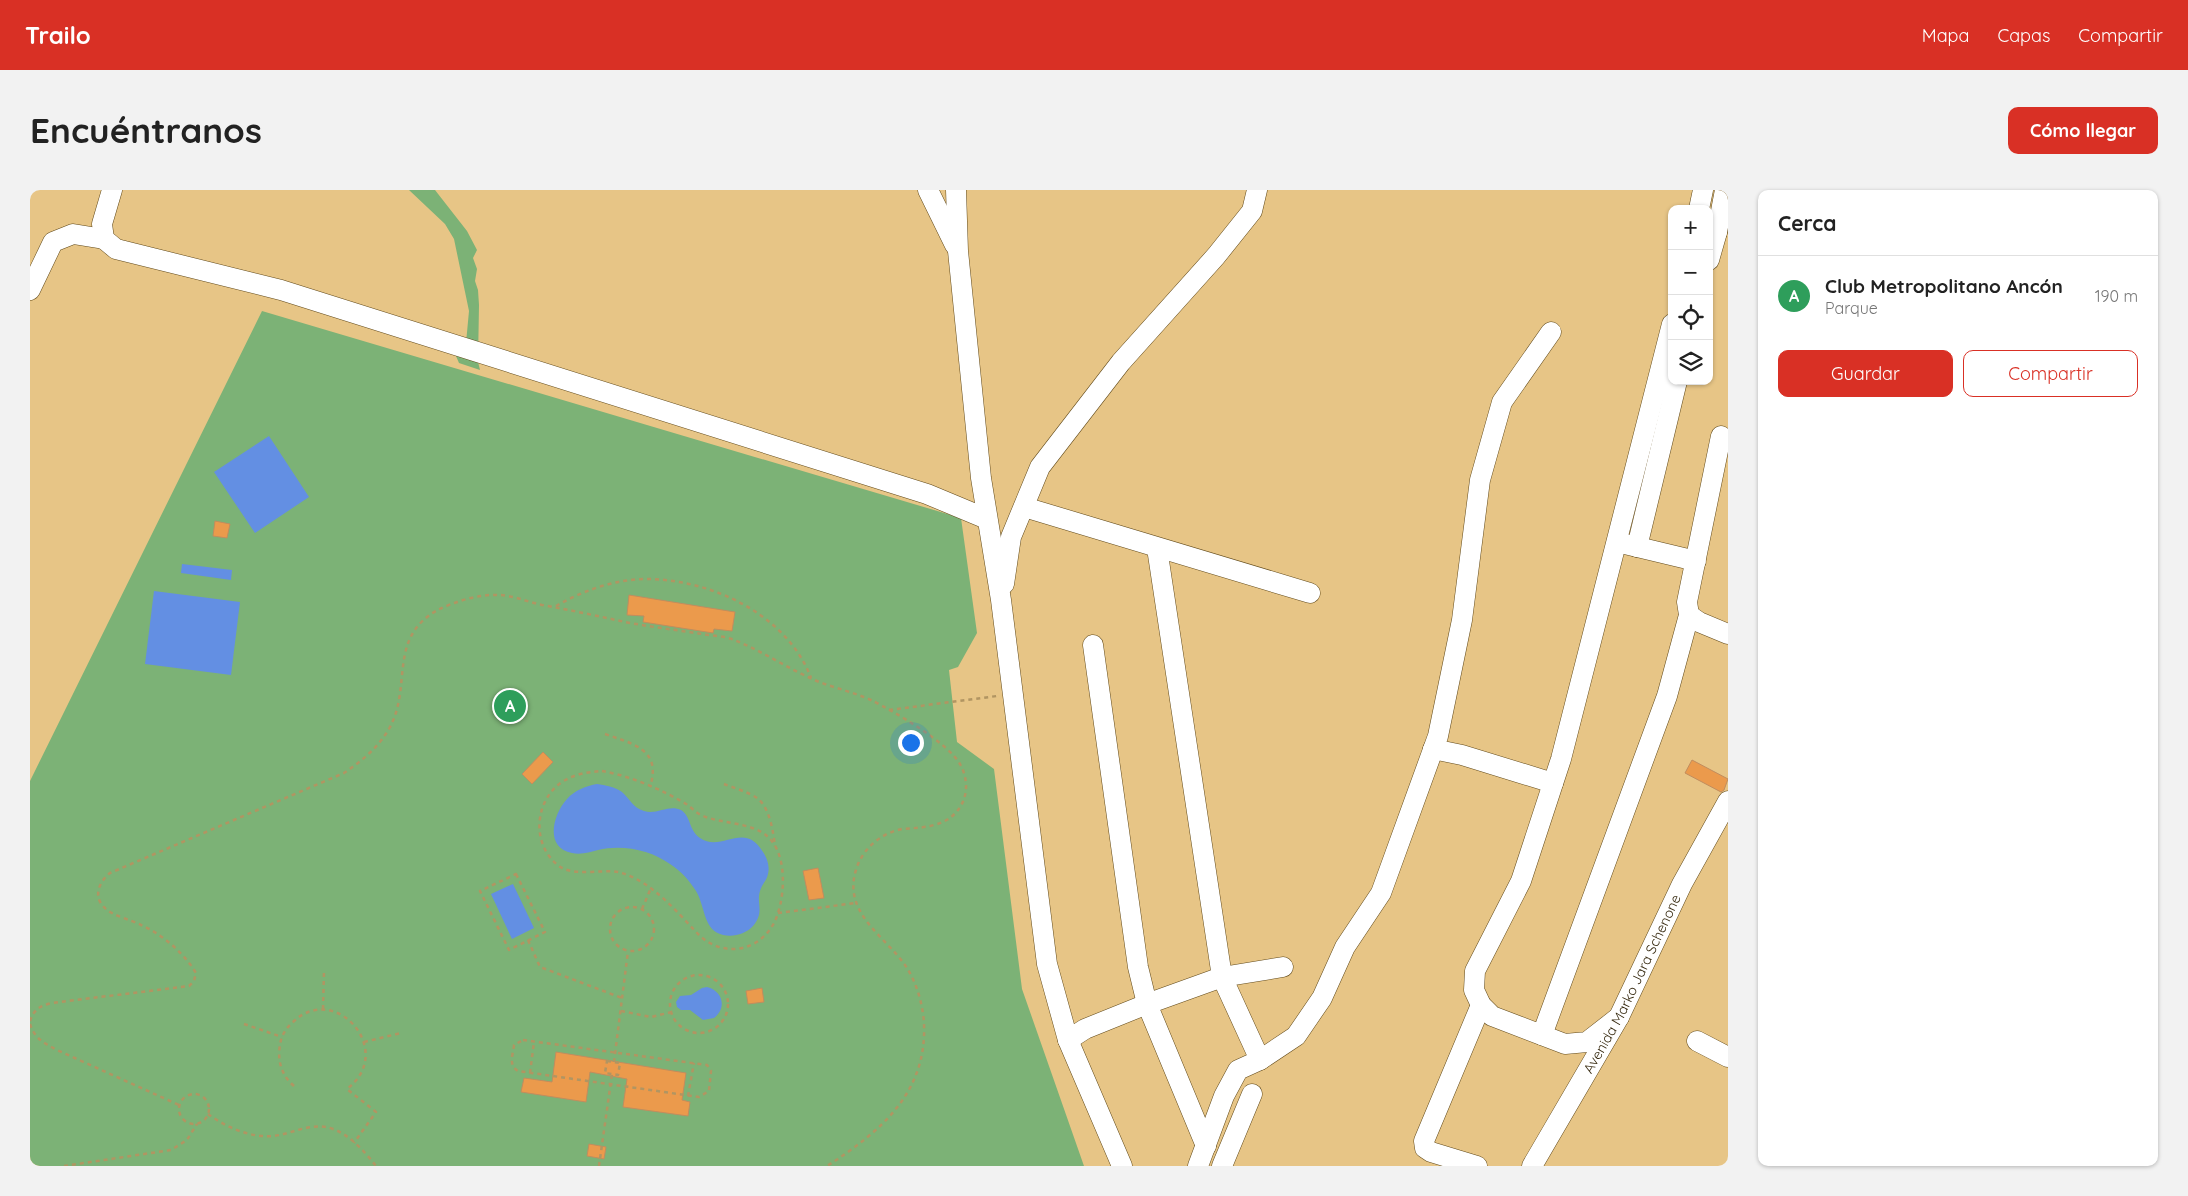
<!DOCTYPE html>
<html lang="es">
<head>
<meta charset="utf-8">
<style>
  :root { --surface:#fff; --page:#f2f2f2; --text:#222; --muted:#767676; --line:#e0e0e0; --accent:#d93025 }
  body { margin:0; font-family:Quicksand,sans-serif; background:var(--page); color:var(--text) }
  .controls { position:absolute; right:15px; top:15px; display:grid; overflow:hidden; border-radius:10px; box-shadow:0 1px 4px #0004 }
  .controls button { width:45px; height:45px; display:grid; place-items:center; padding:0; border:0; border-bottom:1px solid var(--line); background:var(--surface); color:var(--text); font:25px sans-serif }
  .you { position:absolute; left:880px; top:552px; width:18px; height:18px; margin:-12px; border:4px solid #fff; border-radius:50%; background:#1a73e8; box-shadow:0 0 0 8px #1a73e833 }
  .badge { display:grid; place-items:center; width:32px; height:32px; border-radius:50%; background:var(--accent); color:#fff; font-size:16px; font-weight:700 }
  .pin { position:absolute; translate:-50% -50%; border:2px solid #fff; box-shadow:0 1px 5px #0006 }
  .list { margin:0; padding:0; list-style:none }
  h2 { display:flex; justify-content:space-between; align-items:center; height:65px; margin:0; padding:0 20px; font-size:21px }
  h2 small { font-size:16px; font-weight:400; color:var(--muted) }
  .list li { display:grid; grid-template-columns:32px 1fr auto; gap:15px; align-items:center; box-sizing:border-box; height:80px; padding:0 20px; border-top:1px solid var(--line) }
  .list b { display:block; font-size:19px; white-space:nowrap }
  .list p { margin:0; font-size:16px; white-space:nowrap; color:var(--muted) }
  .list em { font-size:16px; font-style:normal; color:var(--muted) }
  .actions { display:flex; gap:10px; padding:15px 20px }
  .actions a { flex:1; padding:11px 0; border:1px solid var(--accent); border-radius:10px; text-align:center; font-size:18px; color:var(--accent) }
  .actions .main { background:var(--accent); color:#fff }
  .icon { flex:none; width:28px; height:28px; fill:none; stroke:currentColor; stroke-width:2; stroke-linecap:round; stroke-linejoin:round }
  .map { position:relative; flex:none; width:1698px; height:976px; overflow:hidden; border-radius:10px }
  header { display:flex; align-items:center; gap:30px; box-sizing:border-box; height:70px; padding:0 25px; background:var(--accent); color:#fff }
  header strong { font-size:24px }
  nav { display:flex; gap:28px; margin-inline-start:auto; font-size:18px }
  .intro { display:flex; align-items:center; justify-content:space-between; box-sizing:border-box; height:120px; padding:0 30px }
  h1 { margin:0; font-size:35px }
  .button { padding:12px 22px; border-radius:10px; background:var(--accent); color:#fff; font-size:18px; font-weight:700 }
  main { display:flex; gap:30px; padding:0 30px }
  aside { flex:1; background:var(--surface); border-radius:10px; box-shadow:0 1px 4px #0004 }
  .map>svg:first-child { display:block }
</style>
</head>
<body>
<header>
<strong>Trailo</strong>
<nav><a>Mapa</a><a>Capas</a><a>Compartir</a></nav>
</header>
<div class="intro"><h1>Encuéntranos</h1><a class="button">Cómo llegar</a></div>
<main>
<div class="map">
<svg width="1698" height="976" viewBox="0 0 1698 976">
  <rect width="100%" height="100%" fill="#e7c586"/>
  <g fill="#7cb276">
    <polygon points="379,0 405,0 437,41 447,60 443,68 447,79 445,91 448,100 449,115 448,172 450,180 429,173 426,166 436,153 439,121 424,49 415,34"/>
    <polygon points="232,121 931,328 947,443 928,477 919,480 927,552 964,579 992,799 1054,976 0,976 0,591"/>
  </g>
  <g fill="#638fe3">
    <polygon points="239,246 279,307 225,343 184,282"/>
    <polygon points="152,374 202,380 201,390 151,383"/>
    <polygon points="124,401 210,412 201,485 115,474"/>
    <path d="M567,594C575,595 585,597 592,602C600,609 603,618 614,621C627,625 639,614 651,620C661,626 659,641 670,648C692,663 714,630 733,662C737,668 740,676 738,684C737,690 732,694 730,701C726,714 735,722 723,736C711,749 686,750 678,733C673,723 672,711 666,701C659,690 651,681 640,674C621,660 592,654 568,660C560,662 551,665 542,663C514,658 523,624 537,609C545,600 556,596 567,594Z"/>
    <polygon points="483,694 504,738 482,749 461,704"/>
    <path d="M677,797C693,801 697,818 684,828L673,830L660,820H651L647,817L646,812L650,806L661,805L672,798Z"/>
  </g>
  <g fill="#eb9a4c" stroke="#c18d5e">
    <polygon points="185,331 200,334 197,348 183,346"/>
    <polygon points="599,405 705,422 702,441 684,439 683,443 613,432 614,426 597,425"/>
    <polygon points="513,562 523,572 502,594 492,584"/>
    <polygon points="1662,570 1698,589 1694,600 1691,602 1655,583"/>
    <polygon points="788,678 794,708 779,710 773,681"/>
    <polygon points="732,798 734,812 718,814 716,801"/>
    <polygon points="526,862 656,883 652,910 660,912 658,926 593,917 597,889 560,882 556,912 491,902 494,888 522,892"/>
    <polygon points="559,954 576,957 574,969 557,966"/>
  </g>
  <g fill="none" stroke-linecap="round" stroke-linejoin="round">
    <g stroke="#624a1a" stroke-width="21">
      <g id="minor">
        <polyline points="82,0 72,34 74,49 86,59 251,100 897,304 957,329"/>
        <polyline points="898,0 925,55"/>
        <polyline points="926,0 928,61 951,288 971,410 1017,774 1038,850 1092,976"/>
        <polyline points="1669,19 1673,0"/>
        <polyline points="1679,44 1687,42 1695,0"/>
        <polyline points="1679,70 1687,42"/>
        <polyline points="0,100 23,52 43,44 74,49"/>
        <polyline points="994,317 1280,403"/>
        <polyline points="1595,354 1666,371"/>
        <polyline points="1607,357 1647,191"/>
        <polyline points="1127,358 1192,787 1230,870"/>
        <polyline points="974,394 981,347 1010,277 1091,172 1186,66 1222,21 1227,0"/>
        <polyline points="1659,425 1669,432 1698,444"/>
        <polyline points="1063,455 1108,777 1117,814 1176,956"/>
        <polyline points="1403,559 1432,565 1523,593"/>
        <polyline points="1589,827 1557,852 1535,854 1462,826 1451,815 1444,800 1445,781 1491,691 1531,569 1642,134"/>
        <polyline points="1512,845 1637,506 1659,425 1657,412 1691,246"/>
        <polyline points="1038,850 1055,839 1117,814 1192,787 1253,777"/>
        <polyline points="1667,851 1698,867"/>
        <polyline points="1168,976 1194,906 1208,880 1230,870 1266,846 1292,808 1315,757 1351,703 1408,546 1432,430 1450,290 1472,212 1521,142"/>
        <polyline points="1192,976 1222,904"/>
        <polyline points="1447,976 1401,962 1395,958 1394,951 1451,815"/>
        <path id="s1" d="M1502,976L1589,827L1652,694L1698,611"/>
      </g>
    </g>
    <g stroke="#b19562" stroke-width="2.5" stroke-dasharray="4 4" stroke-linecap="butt">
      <path d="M526,416C552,401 583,390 613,389C679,388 757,424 781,488"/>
      <polyline points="859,520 967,506"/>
      <path d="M575,544C603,554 632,559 620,597"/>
      <path d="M572,581C600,586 631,599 656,614C661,617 665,622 671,625C692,635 725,631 741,650C756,668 755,701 748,723C737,760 695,771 668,744C646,721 621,690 588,682C571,679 544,687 529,676C501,655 504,611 532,592C544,584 558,582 572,581Z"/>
      <path d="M694,594C704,598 718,602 727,608C740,618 743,641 745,656"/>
      <polygon points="486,684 515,742 479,760 450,701"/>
      <circle cx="602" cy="739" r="22"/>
      <polyline points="612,719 621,698"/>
      <polyline points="748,723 826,713"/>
      <polyline points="498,750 510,777 592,808"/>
      <circle cx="669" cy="814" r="29"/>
      <polyline points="293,819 294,781"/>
      <polyline points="591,821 621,827 642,822"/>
      <path d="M0,831C4,819 10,816 22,813L159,796L164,791L166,783C154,763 132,744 111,735C100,729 81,726 73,716C63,705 70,691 80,683L314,583C333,570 349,557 360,537C382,496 358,449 406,421C423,412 448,404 468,405C482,405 498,412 512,415C540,420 568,426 595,432C621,437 647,440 672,444C683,446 695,446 704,450C730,460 754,476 780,488C799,497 821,501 841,510C865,522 917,552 930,574C944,599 933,628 904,635C894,638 883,638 872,639C851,643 832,659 826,680C812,724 857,747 877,778C887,794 893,815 894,834C897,903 850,942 797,976"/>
      <path d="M0,834C5,849 14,853 27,860L149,915"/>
      <polyline points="214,834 252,847"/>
      <path d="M493,850L677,875L681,881L679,901L669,907L488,881C478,875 483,865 484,855Z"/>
      <polyline points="334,852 371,843"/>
      <polygon points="577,871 590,873 588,885 575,883"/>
      <polyline points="584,872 598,761"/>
      <polyline points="500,883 504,852"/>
      <path d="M264,896C252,886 247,871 250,855C251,846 256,838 263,832C305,791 367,861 317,899L346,922L324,953"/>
      <circle cx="164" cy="919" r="15"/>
      <polyline points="658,906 664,873"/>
      <path d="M178,924C196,937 220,948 243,946C263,944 282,931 303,939C320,945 335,962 346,976"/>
      <polyline points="34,976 141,960 157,950 167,934"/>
      <polyline points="569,976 582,884"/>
    </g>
    <use href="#minor" stroke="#fff" stroke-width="20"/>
  </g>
  <g text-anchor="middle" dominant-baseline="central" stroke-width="5" stroke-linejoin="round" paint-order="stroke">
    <g font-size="14" fill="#36290f" stroke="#e7c586">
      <text stroke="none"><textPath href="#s1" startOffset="208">Avenida Marko Jara Schenone</textPath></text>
    </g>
  </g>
</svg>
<div class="controls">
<button>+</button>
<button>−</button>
<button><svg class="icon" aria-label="locate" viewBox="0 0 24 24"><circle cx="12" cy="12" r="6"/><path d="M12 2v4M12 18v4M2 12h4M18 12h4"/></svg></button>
<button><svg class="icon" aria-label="layers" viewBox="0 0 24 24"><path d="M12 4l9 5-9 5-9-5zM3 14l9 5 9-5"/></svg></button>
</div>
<div class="you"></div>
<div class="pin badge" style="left:480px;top:516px;background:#2e9e5b">A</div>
</div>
<aside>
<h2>Cerca<small></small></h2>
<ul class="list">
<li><span class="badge" style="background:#2e9e5b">A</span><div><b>Club Metropolitano Ancón</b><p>Parque</p></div><em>190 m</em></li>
</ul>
<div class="actions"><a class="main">Guardar</a><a>Compartir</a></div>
</aside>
</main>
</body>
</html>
